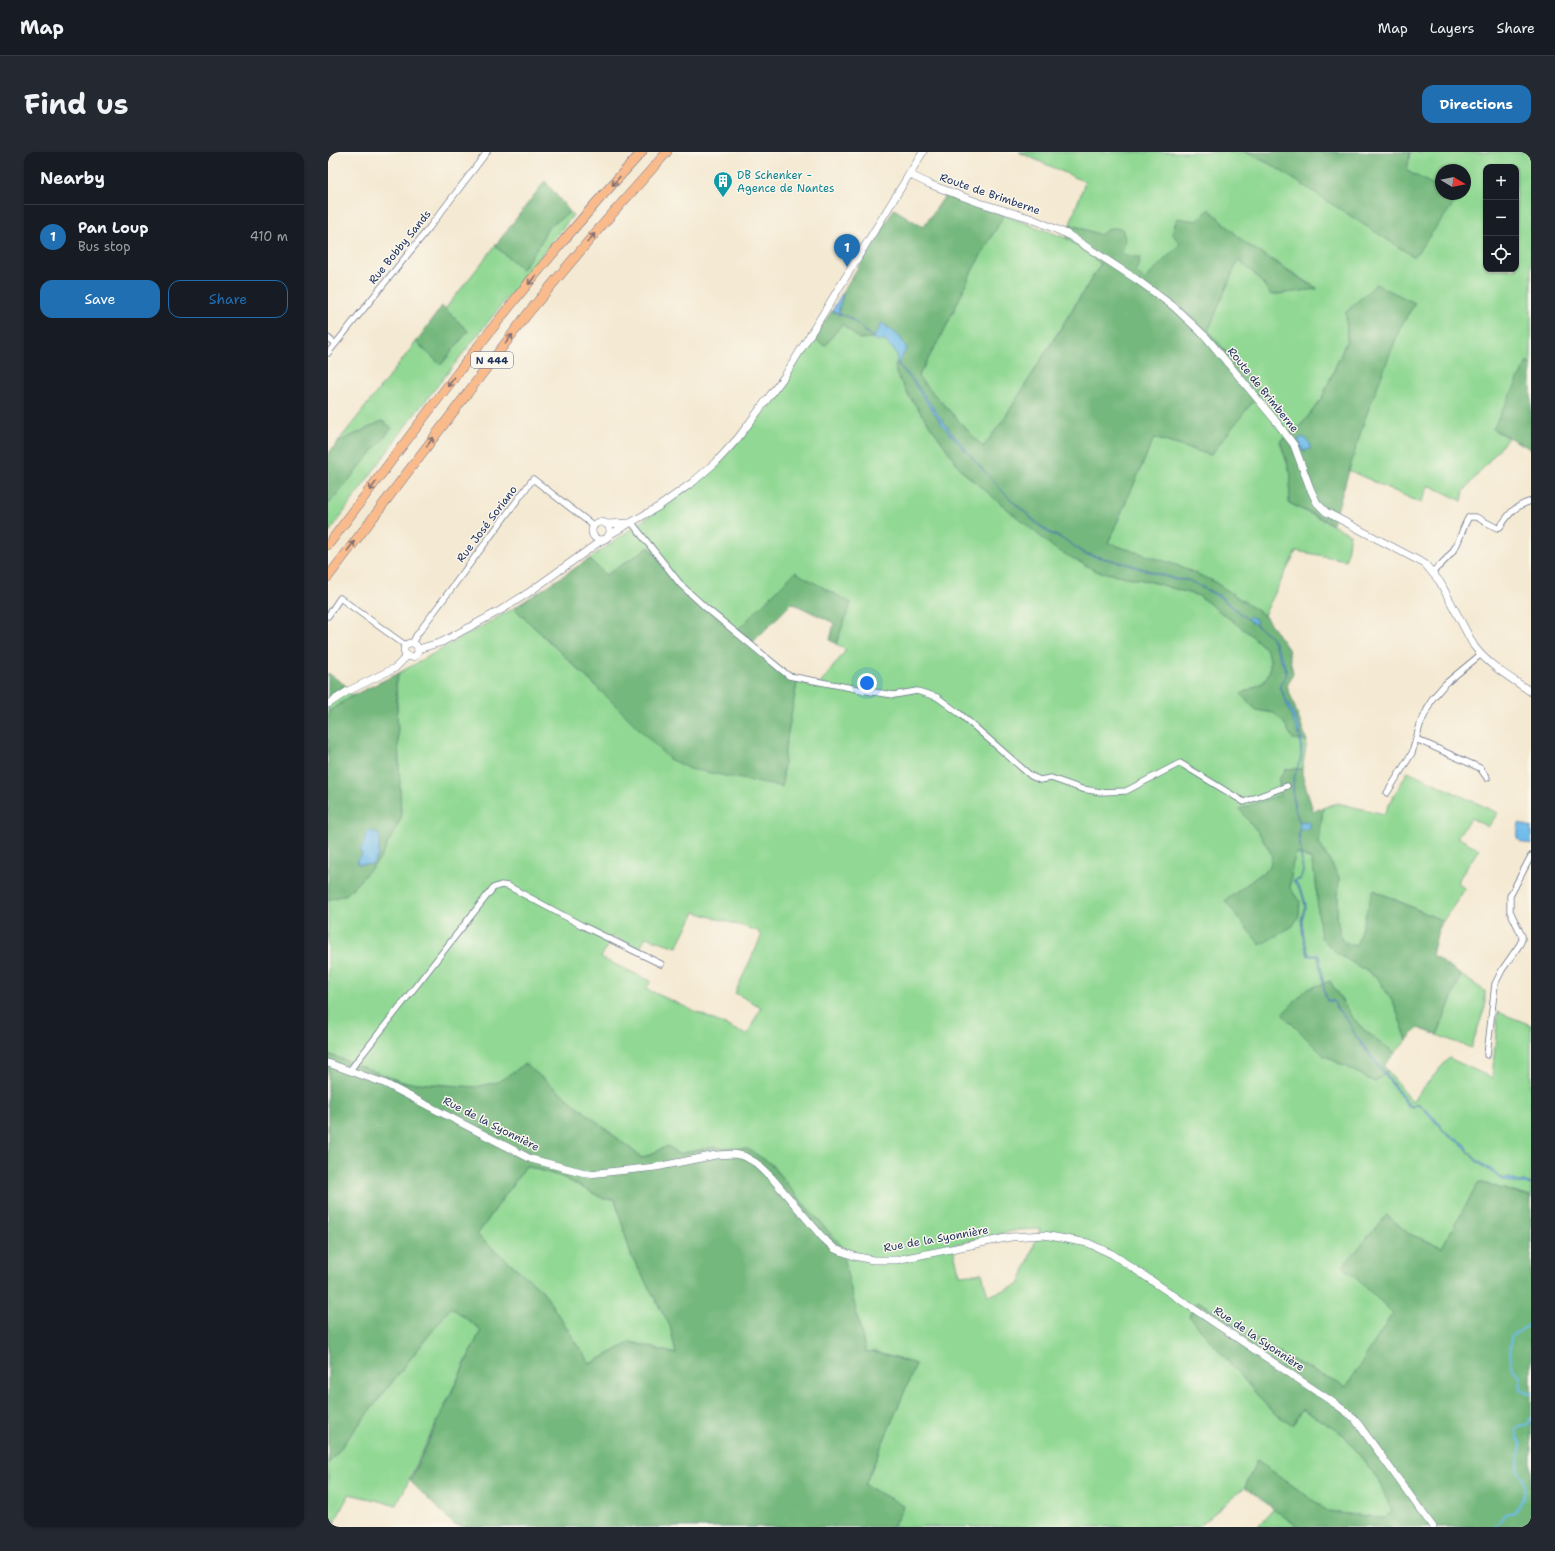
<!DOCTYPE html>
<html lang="en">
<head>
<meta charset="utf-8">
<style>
  :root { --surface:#171b24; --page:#242831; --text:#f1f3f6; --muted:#9ea1a6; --line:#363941; --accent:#1f6fb2 }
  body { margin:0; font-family:"Shantell Sans",sans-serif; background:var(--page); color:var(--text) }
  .controls { position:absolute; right:12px; top:12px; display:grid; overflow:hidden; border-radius:8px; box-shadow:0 1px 3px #0004 }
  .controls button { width:36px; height:36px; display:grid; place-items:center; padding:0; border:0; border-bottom:1px solid var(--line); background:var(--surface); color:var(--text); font:20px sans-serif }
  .compass { position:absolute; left:1107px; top:12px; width:36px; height:36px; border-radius:50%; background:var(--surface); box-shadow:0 1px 3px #0004; rotate:100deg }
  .you { position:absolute; left:539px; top:531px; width:14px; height:14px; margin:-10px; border:3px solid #fff; border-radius:50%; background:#1a73e8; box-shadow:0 0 0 6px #1a73e833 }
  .badge { display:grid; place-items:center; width:26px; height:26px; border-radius:50%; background:var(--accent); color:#fff; font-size:13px; font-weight:700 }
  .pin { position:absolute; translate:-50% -33px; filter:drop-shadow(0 1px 2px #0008) }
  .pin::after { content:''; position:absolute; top:21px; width:14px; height:12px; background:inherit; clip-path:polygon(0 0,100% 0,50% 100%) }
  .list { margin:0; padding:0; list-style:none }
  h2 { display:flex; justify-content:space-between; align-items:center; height:52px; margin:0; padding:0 16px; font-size:17px }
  h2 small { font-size:13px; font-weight:400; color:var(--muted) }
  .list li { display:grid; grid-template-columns:26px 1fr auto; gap:12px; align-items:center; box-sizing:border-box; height:64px; padding:0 16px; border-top:1px solid var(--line) }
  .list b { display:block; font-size:15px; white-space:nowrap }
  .list p { margin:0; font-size:13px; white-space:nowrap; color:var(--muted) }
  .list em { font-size:13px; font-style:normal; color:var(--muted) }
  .actions { display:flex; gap:8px; padding:12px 16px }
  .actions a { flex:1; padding:9px 0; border:1px solid var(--accent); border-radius:12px; text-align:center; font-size:14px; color:var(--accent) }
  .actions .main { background:var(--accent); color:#fff }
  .icon { flex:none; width:22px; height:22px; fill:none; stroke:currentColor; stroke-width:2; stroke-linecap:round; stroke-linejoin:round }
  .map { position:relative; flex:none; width:1203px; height:1375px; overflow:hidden; border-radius:12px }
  header { display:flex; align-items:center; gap:24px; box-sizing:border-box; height:56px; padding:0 20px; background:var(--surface); border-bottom:1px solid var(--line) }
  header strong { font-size:19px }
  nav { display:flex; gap:22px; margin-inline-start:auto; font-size:14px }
  .intro { display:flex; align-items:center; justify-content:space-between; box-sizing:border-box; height:96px; padding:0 24px }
  h1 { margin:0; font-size:28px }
  .button { padding:10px 18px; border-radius:12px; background:var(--accent); color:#fff; font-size:14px; font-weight:700 }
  main { display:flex; gap:24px; padding:0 24px }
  aside { flex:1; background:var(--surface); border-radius:12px; box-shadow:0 1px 3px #0004 }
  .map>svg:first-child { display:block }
</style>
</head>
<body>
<header>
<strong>Map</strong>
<nav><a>Map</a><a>Layers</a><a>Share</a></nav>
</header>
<div class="intro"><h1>Find us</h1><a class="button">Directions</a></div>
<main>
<aside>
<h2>Nearby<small></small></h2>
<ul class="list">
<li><span class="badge">1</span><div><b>Pan Loup</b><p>Bus stop</p></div><em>410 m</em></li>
</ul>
<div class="actions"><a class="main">Save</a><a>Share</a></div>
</aside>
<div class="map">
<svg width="1203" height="1375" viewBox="0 0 1203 1375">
  <rect width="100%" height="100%" fill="#fbf7ec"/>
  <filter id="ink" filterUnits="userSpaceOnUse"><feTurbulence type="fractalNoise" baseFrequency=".025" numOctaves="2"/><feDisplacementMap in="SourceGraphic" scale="8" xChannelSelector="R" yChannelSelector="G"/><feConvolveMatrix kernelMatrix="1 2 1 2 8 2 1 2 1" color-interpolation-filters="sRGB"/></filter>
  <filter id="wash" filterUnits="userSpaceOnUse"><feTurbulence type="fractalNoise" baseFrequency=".012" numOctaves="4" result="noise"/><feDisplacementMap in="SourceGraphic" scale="16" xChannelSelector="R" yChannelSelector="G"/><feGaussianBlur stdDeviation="0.9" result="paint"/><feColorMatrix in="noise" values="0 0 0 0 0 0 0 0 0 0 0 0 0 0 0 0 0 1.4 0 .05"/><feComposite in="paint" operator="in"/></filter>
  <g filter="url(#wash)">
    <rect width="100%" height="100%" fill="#f4e9d2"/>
    <g fill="#90d893" stroke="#568478" fill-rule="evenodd">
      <path d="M691,0H917L942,12L1130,46L1123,42H1137V18H1113V37L1079,19L1082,0H1203V213L1199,210L1166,278L1180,286L1136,339L1134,349L1101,333L1093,351L1020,318L1036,269L1060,205L1073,174L1087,151L1018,160L1019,188L994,246L975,271L952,289L963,323L961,351L1022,382L1018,408L968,399L936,463L885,429L848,413L780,391L826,286L883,303L880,179L910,108L931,126L943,143L989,136L917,91L881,57L852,92L816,128L808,120L793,102L797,87L782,76L772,83L742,72L757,30ZM1158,15H1188V117H1158Z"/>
      <polygon points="242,60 245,63 79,272 0,382 0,353 27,320 54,269 9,291 88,190 113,213 140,179 117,157 167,94 194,117 212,92 219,76"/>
      <polygon points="676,63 738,86 773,111 676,267 655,295 590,225 619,173 645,117"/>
      <path d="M514,172L531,187L546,186L557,189L565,197L569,202V212L568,221L581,244L635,320L726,395L768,419L820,429L871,444L922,482L938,497L942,506V518L936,530L913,542L928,558L946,561L956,571L965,587L979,589L974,617H958L951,627L952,643L933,684L944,703L942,715L897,749L972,750L962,736L964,714L968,701L983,707L988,728L990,760L993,785L1008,801L1049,825L1066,852L1079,888L1067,901L1036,878L1023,864L1002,829L995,903L1047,930L1060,920L1084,949L1121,906L1164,926L1170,860L1203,873V1045L1151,1030L1114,1095L1081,1082L1059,1063L1065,1161L1018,1236L958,1205L870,1149L861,1164L974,1257L1016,1283L1049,1326L1065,1359L1057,1366L1001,1360L929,1308L917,1335L870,1375H565L576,1354L537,1333L588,1212L546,1200L538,1201L512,1092L473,1049L442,1011L385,995L350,1002L340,994L314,1006L197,913L170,930L148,935L74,930L0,902V748L19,742L52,707L73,666L68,530L71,521L186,456L278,544L341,607L454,634L457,597L469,531L471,529L489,536L518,498L508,492L523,451L467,421L407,481L352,435L321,395L278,423L261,407L376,325L400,301L443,251L485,186L497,193ZM367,760L430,779L433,785L407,841L433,855L419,883L318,837L323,829L273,806L284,784L312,797L317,785L349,795ZM712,1077L691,1133L660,1144L654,1121L632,1123L624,1093L690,1078Z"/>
      <polygon points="17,533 24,544 0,560 0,545"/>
      <polygon points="1080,619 1170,661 1160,675 1143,666 1129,685 1151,697 1129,730 1137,737 1115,769 1046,738 1028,795 1014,789 1009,768 1011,725 991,691 995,656 1009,651 1056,662"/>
      <polygon points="1133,823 1157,839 1157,855 1143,896 1109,883"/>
      <polygon points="198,1014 234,1025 276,1047 287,1047 303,1103 342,1174 348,1202 303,1190 262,1212 214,1138 149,1083"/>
      <polygon points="123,1155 153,1178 69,1353 21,1342 4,1375 0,1373 0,1312"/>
      <polygon points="946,1356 970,1375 930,1375"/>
    </g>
    <g fill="#74b87d" stroke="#48746e" fill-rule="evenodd">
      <polygon points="917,0 1082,0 1079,19 1113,37 1113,42 1123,42 1130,46 1086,105 942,12"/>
      <polygon points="217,29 242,60 219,76 212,92 194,117 167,94"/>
      <polygon points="617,44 676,63 645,117 619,173 590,225 655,295 676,267 773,112 738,86 742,72 772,83 782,76 794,76 797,87 794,102 812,106 808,120 816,128 852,92 844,81 849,66 869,69 881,57 917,91 989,137 943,143 931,126 910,108 880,179 933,239 883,303 826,286 780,391 848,413 885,429 936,463 960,497 965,521 959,534 979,589 965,587 956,571 946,561 928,558 913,542 936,530 942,518 942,506 938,497 922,482 871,444 820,429 768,419 726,396 635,320 581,244 568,221 567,212 570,211 578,196 571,184 554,171 546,186 531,187 514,172 497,194 485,186 504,159 511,163 511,156 516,138 566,57 595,75"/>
      <polygon points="1048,132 1087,151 1073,174 1036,269 1005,372 961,351 963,323 952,289 975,271 994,246 1019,188 1018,160"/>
      <polygon points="114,154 140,179 113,213 88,190"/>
      <polygon points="1199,210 1203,213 1203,297 1165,277"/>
      <polygon points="54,269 64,276 0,353 0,302 9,291"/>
      <polygon points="321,395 352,435 407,480 467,420 523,451 508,492 502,488 506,471 464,451 422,493 460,526 471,529 469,531 457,597 454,635 362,617 341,607 278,544 186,456 261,407 278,423"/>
      <polygon points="0,521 17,533 0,545"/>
      <polygon points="71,521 68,530 73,666 52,707 19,742 0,748 0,560 24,544"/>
      <polygon points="958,617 974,617 974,622 985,659 995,656 991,691 1011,725 1009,768 1014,789 1028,794 1045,738 1115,769 1111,774 1104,803 1133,823 1109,883 1090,876 1079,888 1066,852 1049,825 1008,801 993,785 990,760 988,728 983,707 968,701 964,714 962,736 972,750 971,764 965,774 932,793 897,749 942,715 944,703 933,684 911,657 952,643 951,627"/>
      <polygon points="1002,829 1023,864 1036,878 1067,901 1056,914 1060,920 1047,930 995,903 954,862 979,837"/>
      <path d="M0,902L74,930L148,935L170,930L197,912L314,1006L340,994L350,1002L385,995L420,997L442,1011L473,1049L512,1092L538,1201L546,1200L588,1212L537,1333L576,1354L565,1375H140L126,1373L82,1329L153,1178L123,1155L0,1312ZM198,1014L234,1025L276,1047H287L303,1103L342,1174L348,1202L303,1190L262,1212L214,1138L149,1083Z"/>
      <polygon points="1151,1030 1203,1045 1203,1375 970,1375 917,1335 929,1308 1001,1360 1057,1366 1064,1359 1049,1326 1016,1283 974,1257 965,1273 943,1259 861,1164 870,1149 958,1205 1018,1235 1065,1161 1015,1114 1059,1063 1081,1082 1114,1095"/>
    </g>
    <g fill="#70bcea" stroke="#4676a4">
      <path d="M516,138L511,156V162L523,166L546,186L554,171L571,184L579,196L570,212L585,228L622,279L648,310L682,347L714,375L723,381L739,389L756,401L804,413L847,427L860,428L892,444L919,467L922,464L929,469L927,472L944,485L956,510L959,523L952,533L953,536C960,552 973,574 974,591C974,608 971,609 967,623C963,634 966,659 971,669L982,670L980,677H973L971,680L975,719L972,728L967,729L975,742L978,753L974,768L976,786L981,803H991C993,810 996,845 1000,848C1002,849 1004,848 1006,849L1009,856L1019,867L1027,882L1081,953L1086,954L1089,951C1096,954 1111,970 1115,978L1138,993L1141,1000L1149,1008L1175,1026H1181L1191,1030L1196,1029L1203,1032V1034L1201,1032H1191L1175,1028L1148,1009L1135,993L1119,983L1112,975L1093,954L1089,952L1086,955L1080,954L1028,885L1021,871L1008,856L1006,850L999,849L997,844L990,804H980L975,786L973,768L977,754L974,742L965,729L972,727L975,720L970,681L972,672L965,651V629L973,606L972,586L952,535V533L959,522L943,484L915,464L893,446L860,428H847L798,412L756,402L739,389L721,381L708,371L681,346L616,275L583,227L569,212V202L565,197L557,189L547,188L522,166L504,159Z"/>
      <path d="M975,285C980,288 983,291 982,297L975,299L970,288Z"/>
      <polygon points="1191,671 1203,675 1203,693 1193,690 1189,686"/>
      <polygon points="41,679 47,680 52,684 50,704 44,713 31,712 30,712 29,708 34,703 32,698 34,696 39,680"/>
    </g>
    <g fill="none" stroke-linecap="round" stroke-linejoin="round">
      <g stroke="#70bcea" stroke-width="2">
        <path d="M1203,1167L1200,1173L1183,1185C1183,1202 1179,1213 1192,1225L1193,1237L1203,1242"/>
        <path d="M1167,1375L1177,1362L1187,1360C1196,1348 1203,1329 1189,1318L1193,1292L1189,1285L1188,1276L1200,1273L1203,1265"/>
      </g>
    </g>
  </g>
  <g filter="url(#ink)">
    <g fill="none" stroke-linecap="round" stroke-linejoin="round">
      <g stroke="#677087" stroke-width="7">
        <g id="minor">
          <polyline points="0,186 7,192"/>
          <polyline points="0,201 101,76 159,0"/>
          <polyline points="304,371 353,433 377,455 461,524 545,540 566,543 589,539 609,545 632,562 703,624 712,628 723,626 754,637 773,640 798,639 852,611 916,650 959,634"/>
          <path d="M1104,420C1114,412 1122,405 1128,394C1133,385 1135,374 1141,365H1148L1169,376L1172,375C1182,361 1185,355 1203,349"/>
          <polyline points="0,464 12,446 77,493"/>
          <polyline points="85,490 88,484 205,327 266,374"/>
          <polyline points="1088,587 1152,616 1159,626"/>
          <polyline points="1059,641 1084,601 1092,573 1104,547 1117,532 1152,503"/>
          <polyline points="1159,903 1167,832 1174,818 1192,792 1194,787 1194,784 1182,759 1182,744 1203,704"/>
          <polyline points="22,918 165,736 173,733 180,734 253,773 333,812"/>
        </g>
      </g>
      <g stroke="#677087" stroke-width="8">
        <g id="tertiary">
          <path d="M581,22L601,32L652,51L702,66L739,82L808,127L845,154L878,185L947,268L966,293L982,336L989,351L998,360L1097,412L1112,430L1146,494C1161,514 1183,526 1203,540"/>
          <circle cx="273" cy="379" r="9"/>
          <polyline points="278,372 300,371"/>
          <polyline points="281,383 330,355 365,330 389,309 410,286 456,225 595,0"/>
          <circle cx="83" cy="498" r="7"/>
          <polyline points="90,497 114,490 173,458 200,441 274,388"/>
          <polyline points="0,552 20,539 67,516 79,504"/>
          <polyline points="0,911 56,931 203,1007 261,1022 328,1015 388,1003 406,1002 416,1004 428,1011 444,1026 495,1086 507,1097 526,1104 545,1108 568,1108 683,1085 716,1083 760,1091 784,1102 1009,1253 1026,1266 1105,1375"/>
        </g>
      </g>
      <g stroke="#677087" stroke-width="10">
        <g id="trunk">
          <path d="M0,393C101,259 199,123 314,0"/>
          <polyline points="0,425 201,160 269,79 339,0"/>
        </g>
      </g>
      <use href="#minor" stroke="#fff" stroke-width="5.5"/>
      <use href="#tertiary" stroke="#fff" stroke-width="7"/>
      <use href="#trunk" stroke="#fabb8c" stroke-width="9"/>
    </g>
    <defs><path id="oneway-shaft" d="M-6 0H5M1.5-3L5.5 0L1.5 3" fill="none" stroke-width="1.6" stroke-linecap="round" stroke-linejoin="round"/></defs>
    <g stroke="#7f6e73">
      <use href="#oneway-shaft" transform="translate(288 29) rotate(131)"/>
      <use href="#oneway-shaft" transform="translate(263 86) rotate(-50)"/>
      <use href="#oneway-shaft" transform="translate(204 128) rotate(129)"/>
      <use href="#oneway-shaft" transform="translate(181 187) rotate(-52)"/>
      <use href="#oneway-shaft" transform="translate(123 230) rotate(127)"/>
      <use href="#oneway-shaft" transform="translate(102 290) rotate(-53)"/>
      <use href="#oneway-shaft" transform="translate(45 334) rotate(127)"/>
      <use href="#oneway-shaft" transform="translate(23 394) rotate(-53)"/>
    </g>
  </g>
  <defs>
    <g id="building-pin" transform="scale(1)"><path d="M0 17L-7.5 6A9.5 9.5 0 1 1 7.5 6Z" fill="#0f9aa8" stroke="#fbf7ec"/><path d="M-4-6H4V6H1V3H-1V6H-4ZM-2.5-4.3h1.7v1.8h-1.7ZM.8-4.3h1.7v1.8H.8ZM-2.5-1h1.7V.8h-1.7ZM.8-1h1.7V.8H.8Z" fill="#fff"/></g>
  </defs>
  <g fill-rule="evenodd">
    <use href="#building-pin" x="395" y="29"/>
  </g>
  <g text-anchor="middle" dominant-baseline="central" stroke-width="3" stroke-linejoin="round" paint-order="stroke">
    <rect fill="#fbf7ec" stroke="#5e6b89" stroke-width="1" x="143" y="200" width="42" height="16" rx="3"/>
    <g font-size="10" font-weight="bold" fill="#1b2f5e">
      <text x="164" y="208">N 444</text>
    </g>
    <g font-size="11" fill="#0d838f" stroke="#fbf7ec" text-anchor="start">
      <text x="409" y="23">DB Schenker -<tspan x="409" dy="13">Agence de Nantes</tspan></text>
    </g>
    <g font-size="11" fill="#1b2f5e" stroke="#fbf7ec">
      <text transform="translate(662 42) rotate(19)">Route de Brimberne</text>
      <text transform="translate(72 95) rotate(-51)">Rue Bobby Sands</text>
      <text transform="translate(935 238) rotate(51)">Route de Brimberne</text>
      <text transform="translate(159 372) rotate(-53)">Rue José Soriano</text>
      <text transform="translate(163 972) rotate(27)">Rue de la Syonnière</text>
      <text transform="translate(608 1087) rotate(-10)">Rue de la Syonnière</text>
      <text transform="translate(931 1187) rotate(34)">Rue de la Syonnière</text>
    </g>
  </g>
</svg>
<div class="controls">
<button>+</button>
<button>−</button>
<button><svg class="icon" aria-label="locate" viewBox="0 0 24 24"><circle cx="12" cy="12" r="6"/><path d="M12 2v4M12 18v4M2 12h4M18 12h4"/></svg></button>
</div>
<svg class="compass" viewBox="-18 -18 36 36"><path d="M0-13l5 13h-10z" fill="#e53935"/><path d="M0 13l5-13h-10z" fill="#9ea1a6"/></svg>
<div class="you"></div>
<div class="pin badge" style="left:519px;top:115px">1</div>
</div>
</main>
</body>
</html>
